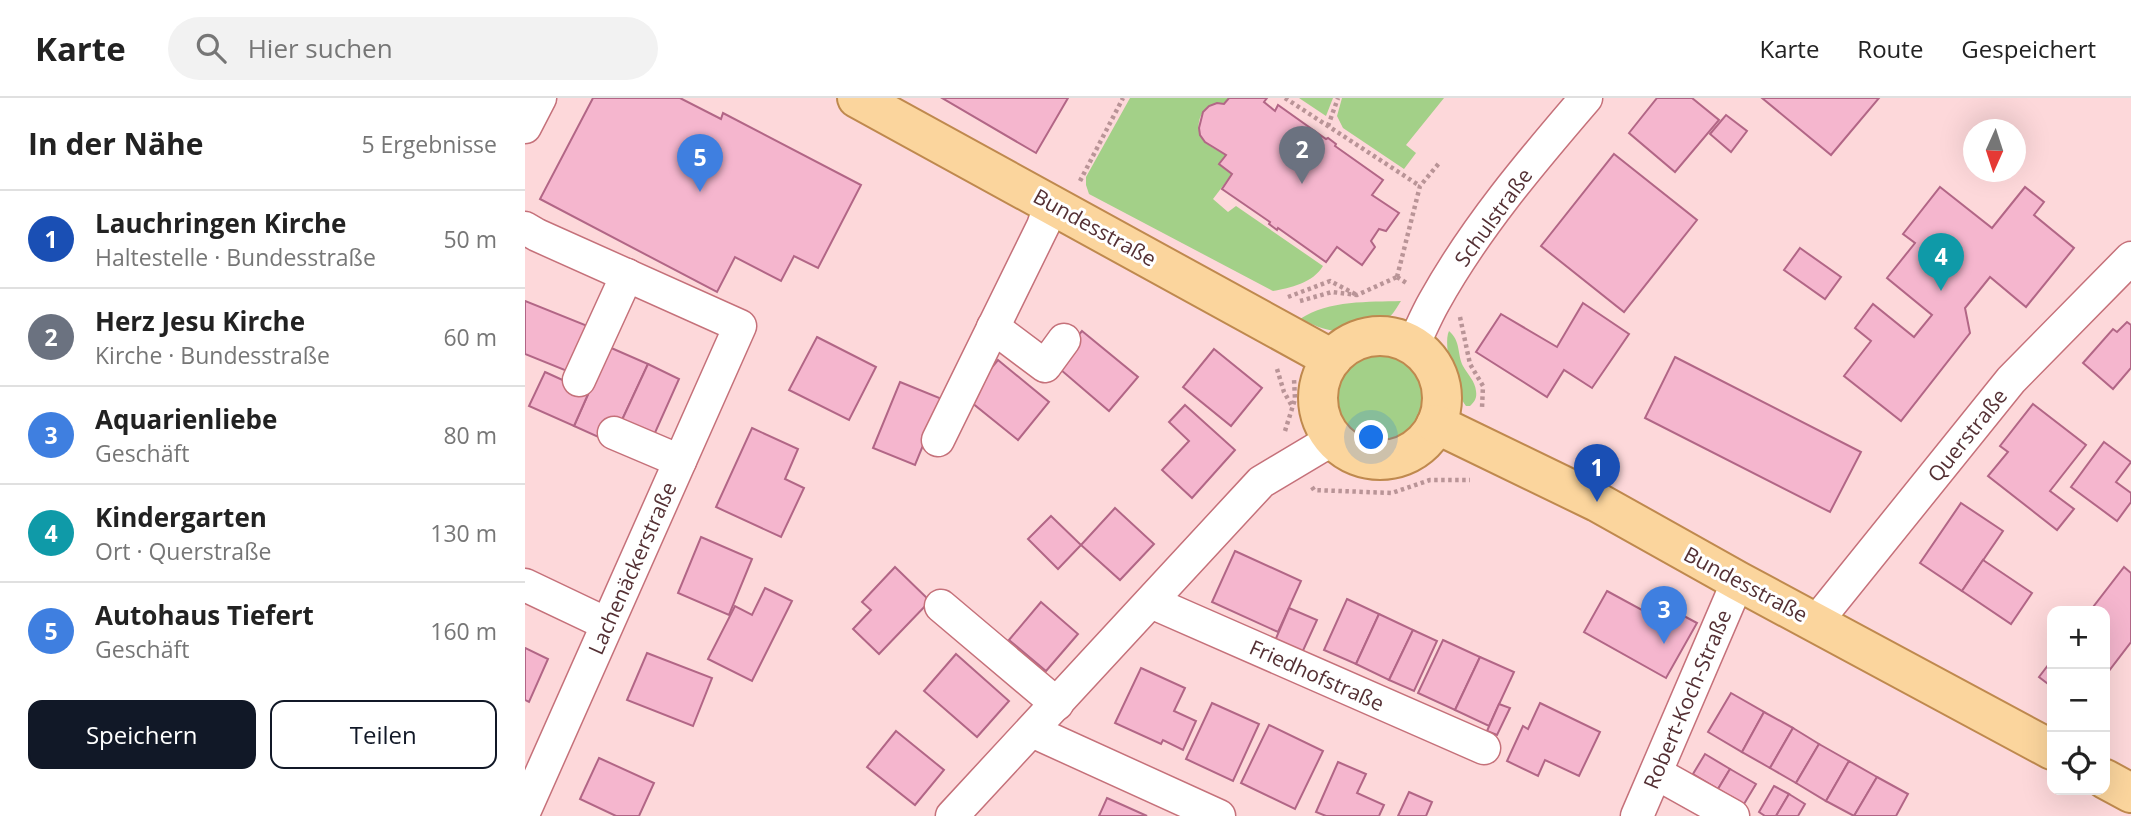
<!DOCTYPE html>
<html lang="de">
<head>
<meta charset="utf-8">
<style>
  :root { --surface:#fff; --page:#f2f2f2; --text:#222; --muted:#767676; --line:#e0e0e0; --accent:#111827 }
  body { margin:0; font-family:"Open Sans",sans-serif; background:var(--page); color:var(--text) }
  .controls { position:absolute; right:21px; bottom:21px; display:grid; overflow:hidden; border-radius:14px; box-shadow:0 7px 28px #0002 }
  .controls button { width:63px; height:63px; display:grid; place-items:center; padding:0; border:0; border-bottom:2px solid var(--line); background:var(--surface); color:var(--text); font:35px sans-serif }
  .compass { position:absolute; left:1438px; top:21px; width:63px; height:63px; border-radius:50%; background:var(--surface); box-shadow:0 7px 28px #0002; rotate:183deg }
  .you { position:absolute; left:847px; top:340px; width:24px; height:24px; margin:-18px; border:5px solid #fff; border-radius:50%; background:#1a73e8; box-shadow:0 0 0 10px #1a73e833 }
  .badge { display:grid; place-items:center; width:46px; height:46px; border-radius:50%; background:var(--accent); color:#fff; font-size:23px; font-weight:700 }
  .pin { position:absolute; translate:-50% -58px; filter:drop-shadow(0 2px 4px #0008) }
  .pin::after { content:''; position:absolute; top:37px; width:24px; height:21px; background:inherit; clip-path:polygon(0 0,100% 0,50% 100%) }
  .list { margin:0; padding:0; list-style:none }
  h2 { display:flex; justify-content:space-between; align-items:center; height:91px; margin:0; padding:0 28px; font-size:30px }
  h2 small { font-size:23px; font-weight:400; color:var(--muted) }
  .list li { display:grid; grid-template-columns:46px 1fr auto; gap:21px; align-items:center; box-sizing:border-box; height:98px; padding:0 28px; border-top:2px solid var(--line) }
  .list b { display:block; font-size:26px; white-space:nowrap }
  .list p { margin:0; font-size:23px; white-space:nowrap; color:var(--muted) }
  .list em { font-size:23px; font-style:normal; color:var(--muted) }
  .actions { display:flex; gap:14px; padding:21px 28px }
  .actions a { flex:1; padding:16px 0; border:2px solid var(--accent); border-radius:14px; text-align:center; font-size:24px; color:var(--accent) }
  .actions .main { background:var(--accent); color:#fff }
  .icon { flex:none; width:38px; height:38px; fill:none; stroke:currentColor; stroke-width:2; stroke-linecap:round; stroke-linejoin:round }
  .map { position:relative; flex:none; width:1606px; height:718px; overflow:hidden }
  header { display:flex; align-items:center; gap:42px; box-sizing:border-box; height:98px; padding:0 35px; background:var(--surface); border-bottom:2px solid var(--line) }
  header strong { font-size:33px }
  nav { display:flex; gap:38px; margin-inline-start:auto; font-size:24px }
  .search { width:490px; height:63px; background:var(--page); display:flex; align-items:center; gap:18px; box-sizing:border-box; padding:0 24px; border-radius:38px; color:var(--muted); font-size:26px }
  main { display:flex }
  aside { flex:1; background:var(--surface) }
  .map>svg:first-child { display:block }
</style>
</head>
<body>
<header>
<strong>Karte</strong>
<div class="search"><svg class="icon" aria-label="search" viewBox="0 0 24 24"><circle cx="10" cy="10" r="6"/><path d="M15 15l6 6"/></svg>Hier suchen</div>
<nav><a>Karte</a><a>Route</a><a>Gespeichert</a></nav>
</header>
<main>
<aside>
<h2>In der Nähe<small>5 Ergebnisse</small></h2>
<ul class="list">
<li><span class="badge" style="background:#1a4fb4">1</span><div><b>Lauchringen Kirche</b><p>Haltestelle · Bundesstraße</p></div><em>50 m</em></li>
<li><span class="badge" style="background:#6b7280">2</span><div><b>Herz Jesu Kirche</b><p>Kirche · Bundesstraße</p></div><em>60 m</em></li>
<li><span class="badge" style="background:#3f7fe0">3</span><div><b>Aquarienliebe</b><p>Geschäft</p></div><em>80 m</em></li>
<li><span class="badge" style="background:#0f9aa8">4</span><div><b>Kindergarten</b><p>Ort · Querstraße</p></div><em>130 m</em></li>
<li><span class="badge" style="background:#3f7fe0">5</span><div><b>Autohaus Tiefert</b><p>Geschäft</p></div><em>160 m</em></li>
</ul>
<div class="actions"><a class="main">Speichern</a><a>Teilen</a></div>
</aside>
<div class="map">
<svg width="1606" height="718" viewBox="0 0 1606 718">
  <rect width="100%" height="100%" fill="#fdd8da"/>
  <g fill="#a3d088">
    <path d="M605,0H704L699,6C694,7 687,7 683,10C673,15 671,32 677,40C682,48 693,52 701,57L695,67L707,76L688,101L703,114L711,108L798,168C788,185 765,190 748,193L564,96L561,87V79Z"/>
    <polygon points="774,0 808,0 801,18"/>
    <polygon points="817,0 919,0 881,47 891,55 879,71 818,30 812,18"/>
    <path d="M876,203C872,209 868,217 862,221C852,230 827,234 813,233C800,233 787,226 775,221C804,202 844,204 876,203Z"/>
    <path d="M924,233C936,243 932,256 938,268C943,277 950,283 951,293C952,300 950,303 945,308H941C931,295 917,247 924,233Z"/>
    <circle cx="858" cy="301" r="46"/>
  </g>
  <g fill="#f5b6ce" stroke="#b26686" stroke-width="2">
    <polygon points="68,0 155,0 196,21 198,15 336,87 293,170 269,158 256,183 210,159 192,194 15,101"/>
    <polygon points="417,0 543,0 511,55"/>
    <polygon points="704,0 742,0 739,4 750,13 753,7 801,41 803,40 811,46 810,48 858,82 847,97 874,115 861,133 854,131 846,143 850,149 837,167 812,149 801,164 753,130 752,132 744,126 745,124 697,91 707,76 694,66 701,57 680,44 675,37 674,30 678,14 684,8 692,5 699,6"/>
    <polygon points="1132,0 1167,0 1194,22 1150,74 1104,35"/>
    <polygon points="1237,0 1354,0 1306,57"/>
    <polygon points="1201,17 1222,33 1206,54 1185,36"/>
    <polygon points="1089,56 1172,122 1099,214 1016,148"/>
    <polygon points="1415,89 1467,130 1500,89 1519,104 1509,117 1549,150 1501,209 1465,179 1440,210 1445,235 1376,323 1319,278 1346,243 1330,230 1348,206 1389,239 1407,217 1362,180 1390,145 1378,136"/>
    <polygon points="1275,150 1316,179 1300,201 1259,172"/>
    <polygon points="0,203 65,229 47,275 0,256"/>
    <polygon points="1058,205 1104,236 1067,290 1039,272 1022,299 951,254 976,216 1032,249"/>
    <polygon points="1602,224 1606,227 1606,270 1588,291 1558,265 1588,231 1592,234"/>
    <polygon points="557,233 613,279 584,313 529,266"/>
    <polygon points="292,239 351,269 324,322 264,292"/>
    <polygon points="84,249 123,266 97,322 90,319 80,342 49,328"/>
    <polygon points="689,251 737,290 706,328 658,289"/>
    <polygon points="1150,259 1336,354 1305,414 1120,320"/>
    <polygon points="473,262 524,304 493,342 441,300"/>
    <polygon points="123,266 154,281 129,337 97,322"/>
    <polygon points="20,274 64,294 49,328 4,308"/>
    <polygon points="375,284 417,301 390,367 348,350"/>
    <polygon points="1508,306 1561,347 1525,393 1549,411 1532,432 1463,378 1483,354 1475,348"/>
    <polygon points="660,307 710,352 667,400 637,372 664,343 644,324"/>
    <polygon points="227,330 273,351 260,381 279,390 256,439 191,409"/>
    <polygon points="1579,344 1606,364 1591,384 1606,395 1606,404 1592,423 1546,389"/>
    <polygon points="1436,405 1478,433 1437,493 1395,465"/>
    <polygon points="590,410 629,446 595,482 556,447"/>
    <polygon points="526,418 556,447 533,471 503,441"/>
    <polygon points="176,439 227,461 204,517 153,495"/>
    <polygon points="710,453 776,483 753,534 687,504"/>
    <polygon points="1458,462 1507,495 1486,526 1437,493"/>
    <polygon points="370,469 405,503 354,556 328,531 346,512 337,504"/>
    <polygon points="1599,469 1606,475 1606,544 1580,578 1580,513 1565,513"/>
    <polygon points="240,490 267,503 227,583 183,561 210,508 227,517"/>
    <polygon points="1082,493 1126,517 1133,504 1172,525 1141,580 1059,534"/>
    <polygon points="822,501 854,516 831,566 799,552"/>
    <polygon points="516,504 553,536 521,573 484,542"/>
    <polygon points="764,510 792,522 776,557 749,545"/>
    <polygon points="854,516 888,532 864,582 831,566"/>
    <polygon points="888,532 912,543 889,593 864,582"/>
    <polygon points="918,542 955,559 930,612 893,595"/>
    <polygon points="0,550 23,561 4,604 0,602"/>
    <polygon points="122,555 187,580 168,628 102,602"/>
    <polygon points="431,556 484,603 452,639 399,593"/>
    <polygon points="955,559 989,574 964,628 930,612"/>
    <polygon points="1527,562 1527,589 1514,579"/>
    <polygon points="616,570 660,590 649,613 671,623 658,652 638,642 636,646 590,625"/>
    <polygon points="1206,595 1239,614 1217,654 1183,634"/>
    <polygon points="687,605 734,626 708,683 661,661"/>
    <polygon points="1015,605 1075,634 1054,678 1020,662 1013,678 982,663 998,628 1003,631"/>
    <polygon points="974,606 985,610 972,637 962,633"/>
    <polygon points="1239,614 1268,630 1245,670 1217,654"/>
    <polygon points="744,627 798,653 770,711 716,685"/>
    <polygon points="1268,630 1294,646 1271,685 1245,670"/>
    <polygon points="371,633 419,672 390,707 342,669"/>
    <polygon points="1294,646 1324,663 1301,703 1271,685"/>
    <polygon points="1180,656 1205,671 1193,691 1168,676"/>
    <polygon points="74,660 129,685 114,718 91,718 55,701"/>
    <polygon points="1324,663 1352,679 1329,718 1301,703"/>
    <polygon points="813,664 841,676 832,695 859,707 854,718 801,718 791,714"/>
    <polygon points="1205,671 1231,686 1219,706 1193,691"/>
    <polygon points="1352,679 1383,696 1371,718 1329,718"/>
    <polygon points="1249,688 1264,696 1251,718 1240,718 1234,714"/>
    <polygon points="884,694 907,704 901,718 873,718"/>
    <polygon points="1264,696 1280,706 1273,718 1251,718"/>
    <polygon points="582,700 622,718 574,718"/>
  </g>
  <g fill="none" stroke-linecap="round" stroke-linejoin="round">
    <g stroke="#c5717a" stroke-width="35">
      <g id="minor">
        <polyline points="0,29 15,0"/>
        <polyline points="0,130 12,137 215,228 0,712"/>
        <polyline points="468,229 520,268 539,242"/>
        <path d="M888,247C895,233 901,218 909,204C950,130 1006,64 1061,0"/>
        <polyline points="54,282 102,177"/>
        <polyline points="89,335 155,363"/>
        <polyline points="413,342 518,128 526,105"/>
        <polyline points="0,487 82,526"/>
        <polyline points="626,504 959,650"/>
        <polyline points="416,508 532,606"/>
        <polyline points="1291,524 1486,282 1606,160"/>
        <polyline points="507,633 694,718"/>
        <polyline points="1131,675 1208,718"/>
        <polyline points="427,718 736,384 808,341"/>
        <polyline points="1112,718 1213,483"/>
      </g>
    </g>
    <g stroke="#bf894e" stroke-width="42">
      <g id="major">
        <polyline points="332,0 807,261"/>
        <circle cx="855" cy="300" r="62"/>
        <polyline points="911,326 1072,404 1213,483 1527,652"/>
        <polyline points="1580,681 1606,695"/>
      </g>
    </g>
    <g stroke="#b99497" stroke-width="4.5" stroke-dasharray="3.5 3.5" stroke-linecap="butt">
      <polyline points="760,0 895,88"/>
      <polyline points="803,28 813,0"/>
      <polyline points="555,83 598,0"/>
      <polyline points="872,179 883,186"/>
      <polyline points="872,179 895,88 915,64"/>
      <polyline points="763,199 805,183 832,197"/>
      <polyline points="775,203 807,194 832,197 872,179"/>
      <polyline points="935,219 945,266 958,288 957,310"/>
      <polyline points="752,271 759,294 767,308"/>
      <polyline points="760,333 770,301 769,281"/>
      <polyline points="787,389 789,392 867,395 905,382 945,382"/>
    </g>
    <use href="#minor" stroke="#fff" stroke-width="32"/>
    <use href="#major" stroke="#fbd59d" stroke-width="38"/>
  </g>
  <g text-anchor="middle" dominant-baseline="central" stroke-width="6" stroke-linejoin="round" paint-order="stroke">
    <g font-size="21" fill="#543034" stroke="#fff">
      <text transform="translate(968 119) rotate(-54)">Schulstraße</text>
      <text transform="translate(570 129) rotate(29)">Bundesstraße</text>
      <text transform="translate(1442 337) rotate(-51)">Querstraße</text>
      <text transform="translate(107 470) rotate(-66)">Lachenäckerstraße</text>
      <text transform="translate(1221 486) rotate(28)">Bundesstraße</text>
      <text transform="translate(792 577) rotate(24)">Friedhofstraße</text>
      <text transform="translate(1162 601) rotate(-67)">Robert-Koch-Straße</text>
    </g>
  </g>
</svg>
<div class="controls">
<button>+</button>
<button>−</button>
<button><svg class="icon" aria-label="locate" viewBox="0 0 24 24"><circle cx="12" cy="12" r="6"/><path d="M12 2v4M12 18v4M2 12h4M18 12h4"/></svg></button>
</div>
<svg class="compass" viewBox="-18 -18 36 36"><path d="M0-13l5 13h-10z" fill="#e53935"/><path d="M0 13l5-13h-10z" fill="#767676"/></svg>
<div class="you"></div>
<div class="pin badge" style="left:1072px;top:404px;background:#1a4fb4">1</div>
<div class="pin badge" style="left:777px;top:86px;background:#6b7280">2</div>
<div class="pin badge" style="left:1139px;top:546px;background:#3f7fe0">3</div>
<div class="pin badge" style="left:1416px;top:193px;background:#0f9aa8">4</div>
<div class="pin badge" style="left:175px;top:94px;background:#3f7fe0">5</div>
</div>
</main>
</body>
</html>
